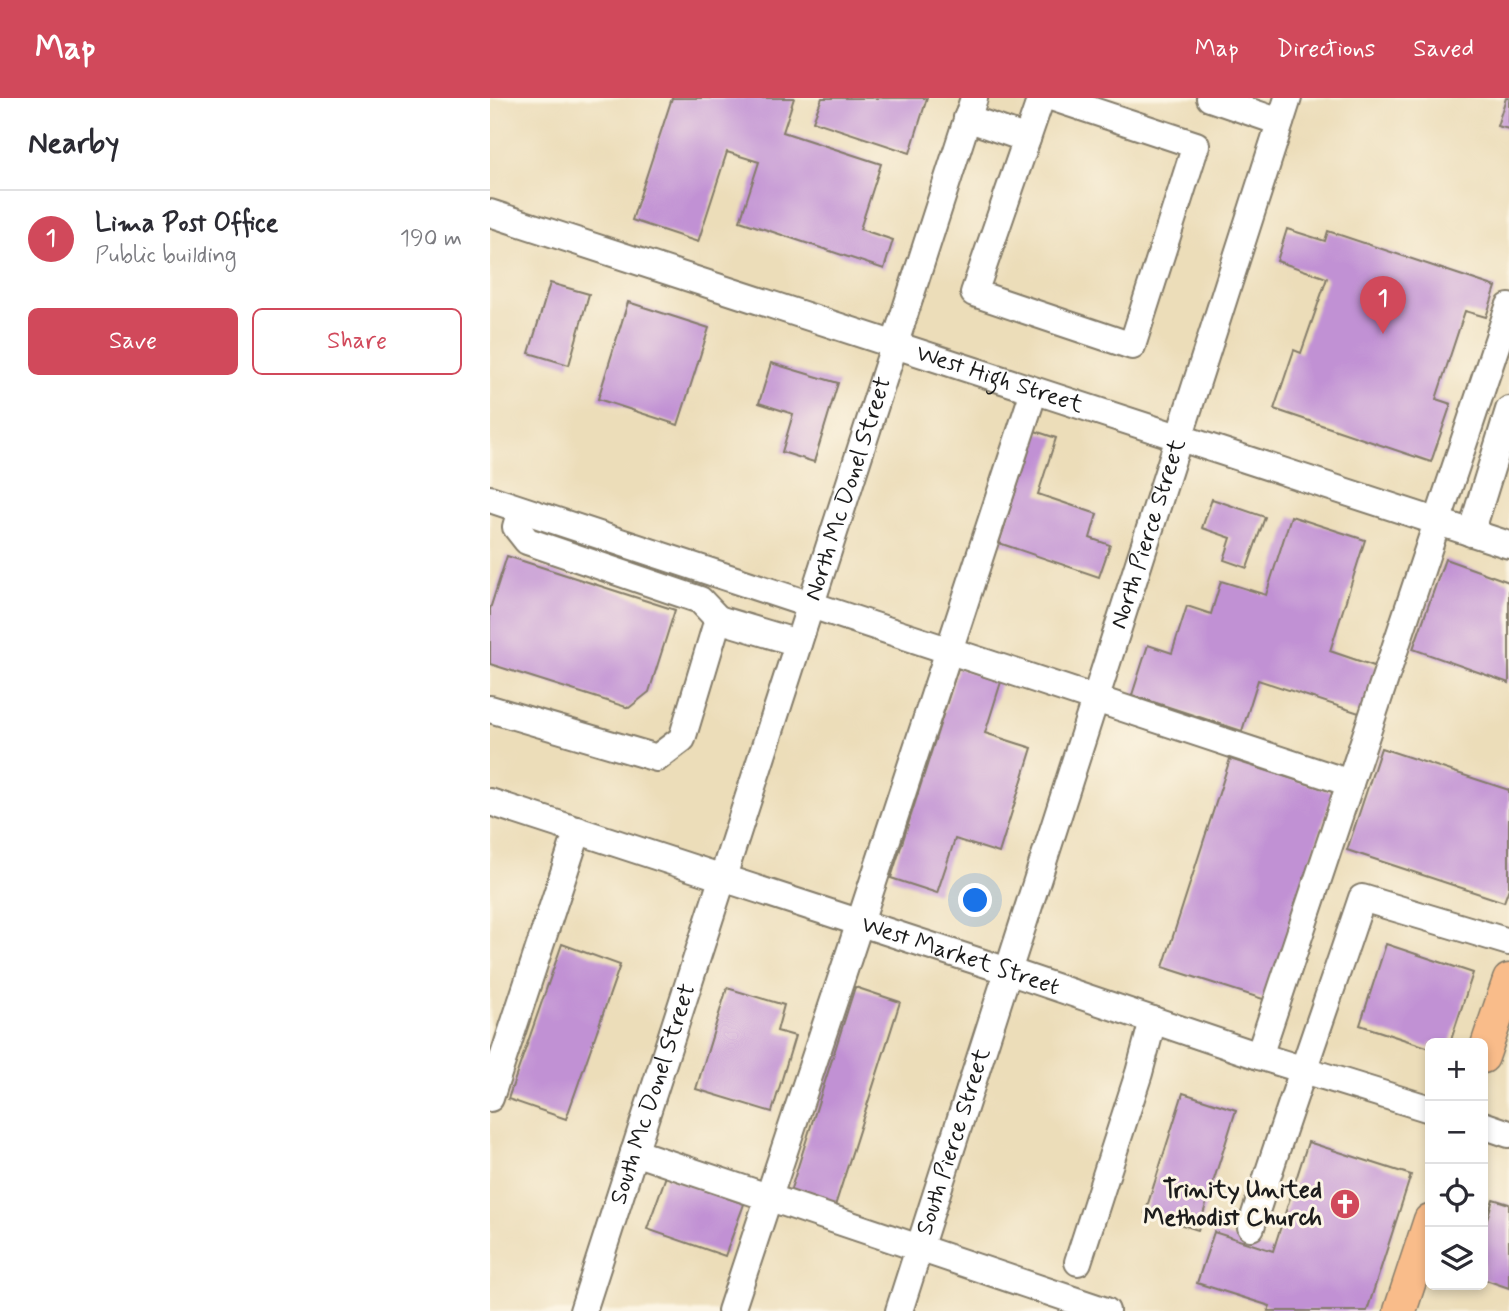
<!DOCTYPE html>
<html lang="en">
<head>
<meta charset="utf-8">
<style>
  :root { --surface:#fff; --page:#f7f7f7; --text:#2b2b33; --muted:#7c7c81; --line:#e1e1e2; --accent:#d1495b }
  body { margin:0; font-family:Mynerve,sans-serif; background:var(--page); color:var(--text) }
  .controls { position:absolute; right:21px; bottom:21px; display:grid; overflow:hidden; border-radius:10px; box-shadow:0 4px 10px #0003 }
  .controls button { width:63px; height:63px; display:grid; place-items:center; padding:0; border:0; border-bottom:2px solid var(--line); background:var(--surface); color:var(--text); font:35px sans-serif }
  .you { position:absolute; left:486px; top:803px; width:24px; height:24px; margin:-18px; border:5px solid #fff; border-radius:50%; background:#1a73e8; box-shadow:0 0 0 10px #1a73e833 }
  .badge { display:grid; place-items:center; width:46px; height:46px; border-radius:50%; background:var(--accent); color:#fff; font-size:23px; font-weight:700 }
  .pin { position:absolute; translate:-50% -58px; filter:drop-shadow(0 2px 4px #0008) }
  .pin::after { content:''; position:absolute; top:37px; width:24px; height:21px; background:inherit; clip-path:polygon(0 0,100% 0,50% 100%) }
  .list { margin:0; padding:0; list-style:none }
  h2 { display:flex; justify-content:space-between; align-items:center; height:91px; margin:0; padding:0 28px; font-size:30px }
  h2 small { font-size:23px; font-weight:400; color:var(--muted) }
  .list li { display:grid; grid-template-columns:46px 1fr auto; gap:21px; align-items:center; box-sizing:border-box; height:98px; padding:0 28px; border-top:2px solid var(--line) }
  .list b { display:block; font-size:26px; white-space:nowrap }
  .list p { margin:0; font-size:23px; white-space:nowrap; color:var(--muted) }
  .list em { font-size:23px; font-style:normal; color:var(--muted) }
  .actions { display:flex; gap:14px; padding:21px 28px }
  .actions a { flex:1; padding:16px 0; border:2px solid var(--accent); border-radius:10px; text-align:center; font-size:24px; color:var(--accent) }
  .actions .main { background:var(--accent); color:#fff }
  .icon { flex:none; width:38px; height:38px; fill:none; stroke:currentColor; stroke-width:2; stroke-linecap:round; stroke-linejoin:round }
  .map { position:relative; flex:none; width:1019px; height:1213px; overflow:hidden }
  header { display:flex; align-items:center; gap:42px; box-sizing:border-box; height:98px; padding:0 35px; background:var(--accent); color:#fff }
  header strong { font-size:33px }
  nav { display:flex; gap:38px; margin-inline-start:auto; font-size:24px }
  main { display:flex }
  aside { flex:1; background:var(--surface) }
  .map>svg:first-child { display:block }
</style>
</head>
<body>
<header>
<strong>Map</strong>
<nav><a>Map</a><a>Directions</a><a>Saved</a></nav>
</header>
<main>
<aside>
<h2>Nearby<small></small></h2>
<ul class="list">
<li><span class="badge">1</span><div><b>Lima Post Office</b><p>Public building</p></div><em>190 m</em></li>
</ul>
<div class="actions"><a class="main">Save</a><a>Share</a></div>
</aside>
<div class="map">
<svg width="1019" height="1213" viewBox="0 0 1019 1213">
  <rect width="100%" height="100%" fill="#fcf5e5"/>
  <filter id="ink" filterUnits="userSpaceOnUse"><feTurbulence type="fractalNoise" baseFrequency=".0143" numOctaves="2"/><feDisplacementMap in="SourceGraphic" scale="14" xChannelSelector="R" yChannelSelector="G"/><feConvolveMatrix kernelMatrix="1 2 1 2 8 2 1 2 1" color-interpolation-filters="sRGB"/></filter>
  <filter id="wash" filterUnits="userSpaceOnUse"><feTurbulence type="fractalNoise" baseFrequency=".00686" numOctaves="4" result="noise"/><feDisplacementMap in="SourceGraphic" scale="28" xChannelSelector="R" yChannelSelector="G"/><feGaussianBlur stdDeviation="1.57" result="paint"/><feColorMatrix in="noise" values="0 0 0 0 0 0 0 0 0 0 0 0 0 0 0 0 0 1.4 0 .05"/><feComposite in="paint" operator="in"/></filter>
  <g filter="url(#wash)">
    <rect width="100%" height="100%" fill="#ecddb9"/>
    <g id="blocks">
      <g fill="#c191d4">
        <polygon points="182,0 304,0 293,34 391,66 370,131 403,142 394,171 250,123 269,64 237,54 208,144 142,122"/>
        <polygon points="332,0 437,0 420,55 323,23"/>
        <polygon points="1016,0 1019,0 1019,31 1007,28"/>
        <polygon points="797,131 835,143 838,133 1006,189 996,219 975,213 946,301 961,306 941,364 784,311 804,252 811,255 837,180 787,163"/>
        <polygon points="60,185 99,196 79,267 39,255"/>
        <polygon points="138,204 219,230 188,327 108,301"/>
        <polygon points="281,265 348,285 324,364 292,354 303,316 269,305"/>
        <polygon points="545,333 566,340 548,396 607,416 600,440 620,447 609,479 509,445"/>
        <polygon points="722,401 775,419 757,470 734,462 741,440 712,430"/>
        <polygon points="801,418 875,442 840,553 887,569 872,616 768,582 752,633 642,597 658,547 682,555 697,508 721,516 731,483 776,497"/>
        <polygon points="17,458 185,512 159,594 139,610 0,566 0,511"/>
        <polygon points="955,461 1019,484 1019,585 923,551"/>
        <polygon points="468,570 511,584 495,635 542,650 509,755 465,741 447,795 401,780"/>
        <polygon points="891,650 1019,692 1019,790 1014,804 857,752"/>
        <polygon points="740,661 843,694 776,902 673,869"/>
        <polygon points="72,846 130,867 76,1021 18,1001"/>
        <polygon points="896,846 983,875 960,945 940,945 940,950 870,927"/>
        <polygon points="365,889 410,904 344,1111 299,1097"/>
        <polygon points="237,890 294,907 287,933 305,938 282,1014 206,991"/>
        <polygon points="693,995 746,1012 708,1132 655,1115"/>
        <polygon points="818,1044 921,1077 877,1213 778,1213 780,1208 707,1185 724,1134 783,1153"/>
        <polygon points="176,1078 254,1106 235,1158 157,1131"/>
        <polygon points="1003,1101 1019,1106 1019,1190 993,1181 993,1134"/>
      </g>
    </g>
  </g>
  <g filter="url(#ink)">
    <use href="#blocks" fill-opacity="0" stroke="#847c6a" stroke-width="2"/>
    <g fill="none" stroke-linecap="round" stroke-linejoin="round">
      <g stroke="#847c6a" stroke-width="30">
        <g id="minor">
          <polyline points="551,0 484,195 642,248 706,47 564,0"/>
          <polyline points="720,0 790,24"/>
          <polyline points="477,20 537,41"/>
          <path id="s1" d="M0,115L1019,447"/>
          <polyline points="0,401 860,685"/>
          <polyline points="981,435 1019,312"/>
          <polyline points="228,521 308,545"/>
          <polyline points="0,611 167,660 192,641 228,521 210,502 37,443 26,429 31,412"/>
          <path id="s2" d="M0,704L518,873L769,958L940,1011"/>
          <polyline points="769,958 1019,209"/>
          <polyline points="0,1000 88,732"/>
          <polyline points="993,1027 1019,1036"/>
          <polyline points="144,1054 616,1213"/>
          <path d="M761,1129C796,1019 835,910 872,800L1019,844"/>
          <polyline points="588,1164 649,975 663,922"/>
          <path id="s3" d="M93,1213L484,0"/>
          <polyline points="241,1213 370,824 544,293"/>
          <path id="s4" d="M409,1213L798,0"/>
        </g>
      </g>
      <g stroke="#847c6a" stroke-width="35">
        <g id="major">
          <polyline points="993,959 1019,882"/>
          <polyline points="910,1213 940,1122"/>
        </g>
      </g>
      <use href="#minor" stroke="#fff" stroke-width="26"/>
      <use href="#major" stroke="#f9bc8a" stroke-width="32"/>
    </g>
  </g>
  <defs>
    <g id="church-disc" transform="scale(1.575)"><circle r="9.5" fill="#d1495b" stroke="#fcf5e5"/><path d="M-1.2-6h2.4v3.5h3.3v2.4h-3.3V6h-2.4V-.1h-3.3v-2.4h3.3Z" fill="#fff"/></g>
  </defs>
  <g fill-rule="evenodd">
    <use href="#church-disc" x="855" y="1106"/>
  </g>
  <g text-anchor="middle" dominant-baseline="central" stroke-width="6" stroke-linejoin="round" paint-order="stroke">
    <g font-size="24" fill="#1c1c1c" stroke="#fcf5e5">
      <text stroke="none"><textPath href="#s1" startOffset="536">West High Street</textPath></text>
      <text stroke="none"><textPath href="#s3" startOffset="864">North Mc Donel Street</textPath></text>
      <text stroke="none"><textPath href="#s4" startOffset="816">North Pierce Street</textPath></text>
      <text stroke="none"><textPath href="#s2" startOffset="495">West Market Street</textPath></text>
      <text stroke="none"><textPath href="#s3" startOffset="228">South Mc Donel Street</textPath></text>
      <text stroke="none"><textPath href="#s4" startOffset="178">South Pierce Street</textPath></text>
    </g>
    <g font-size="24" font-weight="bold" fill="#1c1c1c" stroke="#fcf5e5" text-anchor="end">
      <text x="832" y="1092">Trinity United<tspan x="832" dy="28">Methodist Church</tspan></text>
    </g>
  </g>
</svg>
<div class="controls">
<button>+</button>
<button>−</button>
<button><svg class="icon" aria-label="locate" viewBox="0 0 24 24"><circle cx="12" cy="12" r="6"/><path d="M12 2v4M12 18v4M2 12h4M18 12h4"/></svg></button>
<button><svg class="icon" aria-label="layers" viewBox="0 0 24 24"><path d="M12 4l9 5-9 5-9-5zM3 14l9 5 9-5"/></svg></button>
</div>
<div class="you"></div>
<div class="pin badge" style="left:893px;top:236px">1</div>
</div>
</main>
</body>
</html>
